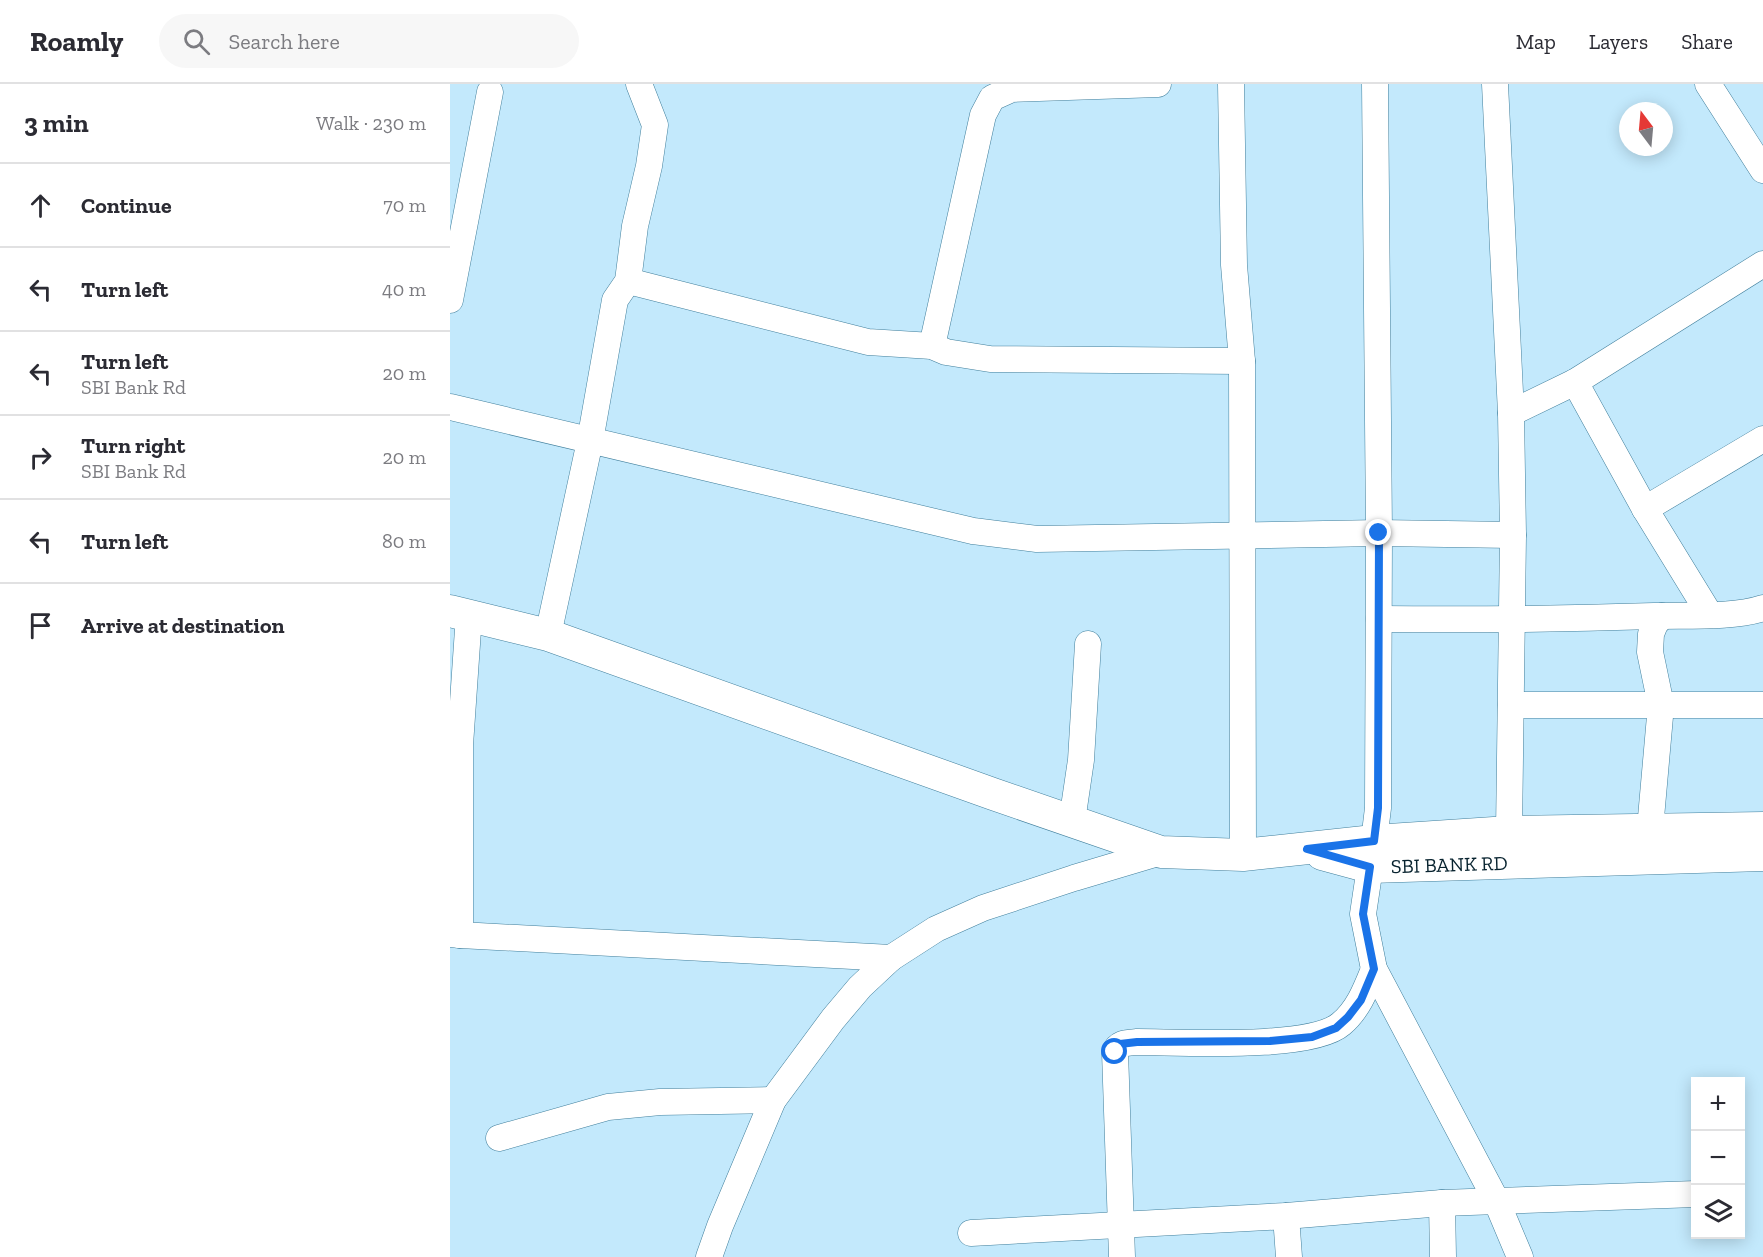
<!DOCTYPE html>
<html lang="en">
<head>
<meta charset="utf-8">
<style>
  :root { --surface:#fff; --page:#f7f7f7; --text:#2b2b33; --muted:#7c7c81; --line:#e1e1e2 }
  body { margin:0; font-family:"Zilla Slab",serif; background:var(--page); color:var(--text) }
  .controls { position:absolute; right:18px; bottom:18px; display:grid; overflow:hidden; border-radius:0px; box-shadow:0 3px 15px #0003 }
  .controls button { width:54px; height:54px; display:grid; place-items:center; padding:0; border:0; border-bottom:2px solid var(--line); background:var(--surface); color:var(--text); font:30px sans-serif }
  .compass { position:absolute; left:1169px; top:18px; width:54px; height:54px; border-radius:50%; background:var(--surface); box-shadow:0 3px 15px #0003; rotate:344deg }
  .stop { position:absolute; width:18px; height:18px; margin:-14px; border:4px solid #1a73e8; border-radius:50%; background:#fff }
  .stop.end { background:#1a73e8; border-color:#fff; box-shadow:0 2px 6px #0008 }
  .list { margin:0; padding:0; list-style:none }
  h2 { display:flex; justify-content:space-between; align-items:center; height:78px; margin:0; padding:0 24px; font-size:26px }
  h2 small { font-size:20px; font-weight:400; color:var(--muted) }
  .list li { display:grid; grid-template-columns:39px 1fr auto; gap:18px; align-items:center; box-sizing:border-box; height:84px; padding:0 24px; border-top:2px solid var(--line) }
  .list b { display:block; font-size:22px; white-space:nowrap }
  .list p { margin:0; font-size:20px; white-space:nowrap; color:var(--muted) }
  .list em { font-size:20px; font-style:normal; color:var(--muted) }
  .icon { flex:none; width:33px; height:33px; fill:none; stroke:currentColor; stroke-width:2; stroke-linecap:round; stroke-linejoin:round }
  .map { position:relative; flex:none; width:1313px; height:1173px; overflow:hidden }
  header { display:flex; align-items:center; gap:36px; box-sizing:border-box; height:84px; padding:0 30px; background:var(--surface); border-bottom:2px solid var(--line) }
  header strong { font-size:28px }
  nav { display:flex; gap:33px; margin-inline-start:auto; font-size:21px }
  .search { width:420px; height:54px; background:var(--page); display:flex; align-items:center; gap:15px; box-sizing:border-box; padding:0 21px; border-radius:33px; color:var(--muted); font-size:22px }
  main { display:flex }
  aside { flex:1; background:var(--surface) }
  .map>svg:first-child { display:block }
</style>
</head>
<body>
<header>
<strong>Roamly</strong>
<div class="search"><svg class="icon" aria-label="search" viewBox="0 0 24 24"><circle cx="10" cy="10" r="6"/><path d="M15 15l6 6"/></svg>Search here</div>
<nav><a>Map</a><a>Layers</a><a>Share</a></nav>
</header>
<main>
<aside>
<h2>3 min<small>Walk · 230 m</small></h2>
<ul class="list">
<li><svg class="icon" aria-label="ahead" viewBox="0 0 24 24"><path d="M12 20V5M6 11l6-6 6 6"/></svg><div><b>Continue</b></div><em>70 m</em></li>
<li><svg class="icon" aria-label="left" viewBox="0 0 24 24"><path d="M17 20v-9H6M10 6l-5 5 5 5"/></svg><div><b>Turn left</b></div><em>40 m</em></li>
<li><svg class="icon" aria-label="left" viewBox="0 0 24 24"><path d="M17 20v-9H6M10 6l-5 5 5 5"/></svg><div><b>Turn left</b><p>SBI Bank Rd</p></div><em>20 m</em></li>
<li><svg class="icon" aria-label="right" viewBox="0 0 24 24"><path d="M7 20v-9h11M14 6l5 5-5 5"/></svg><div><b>Turn right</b><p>SBI Bank Rd</p></div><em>20 m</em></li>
<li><svg class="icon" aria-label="left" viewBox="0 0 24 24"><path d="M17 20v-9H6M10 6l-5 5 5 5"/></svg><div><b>Turn left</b></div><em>80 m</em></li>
<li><svg class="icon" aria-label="arrive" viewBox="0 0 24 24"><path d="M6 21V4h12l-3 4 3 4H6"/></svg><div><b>Arrive at destination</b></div></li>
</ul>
</aside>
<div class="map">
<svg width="1313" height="1173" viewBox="0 0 1313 1173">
  <rect width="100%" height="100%" fill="#c3e9fc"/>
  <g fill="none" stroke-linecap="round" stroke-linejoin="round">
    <g stroke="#407f9c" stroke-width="27">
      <g id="minor">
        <polyline points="781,0 784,181 792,277 793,771"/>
        <polyline points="1045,0 1061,329 1063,451 1059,748"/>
        <polyline points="1258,0 1313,86"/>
        <polyline points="178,197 418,258 482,262 496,268 540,275 792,277"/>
        <polyline points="0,216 40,8"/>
        <polyline points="482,262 533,31 542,14 562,5 708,0"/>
        <polyline points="1125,298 1195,425 1260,531"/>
        <polyline points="0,323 523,447 587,455 929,449 1063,451"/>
        <polyline points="1061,329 1125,298 1313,180"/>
        <polyline points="1195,425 1313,355"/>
        <path d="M929,535C1021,536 1112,535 1204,532C1235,531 1284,534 1313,524"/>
        <polyline points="98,551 140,357 165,216 178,197 185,142 199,82 205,41 189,0"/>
        <polyline points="1061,621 1313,621"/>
        <polyline points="622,737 631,676 638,560"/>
        <polyline points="1200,745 1211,621 1200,568 1201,550 1205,540 1212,532"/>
        <polyline points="924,757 928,724 929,449 925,0"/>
        <polyline points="920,783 913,830 924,885 1046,1116 1070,1173"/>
        <polyline points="0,850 10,851 10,661 19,531"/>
        <polyline points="10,851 441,874"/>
        <polyline points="49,1054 158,1023 210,1018 323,1016"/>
        <polyline points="992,1119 993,1173"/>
        <polyline points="836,1132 839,1173"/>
        <polyline points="521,1149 836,1132 992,1119 1246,1110"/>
        <polyline points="259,1173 270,1142 323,1016 383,935 410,903 441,874 486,845 533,824 624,794 711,768"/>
        <path d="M672,1173L665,968C668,958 678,959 687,958C731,958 861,966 891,940C908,926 916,905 924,885"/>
      </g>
    </g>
    <g stroke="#407f9c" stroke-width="33">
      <g id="tertiary">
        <polyline points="0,527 98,551 543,710 711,768 793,771 924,757 1059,748 1313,744"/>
        <path id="s1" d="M872,770L920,783L1313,771"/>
      </g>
    </g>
    <use href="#minor" stroke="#fff" stroke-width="26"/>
    <use href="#tertiary" stroke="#fff" stroke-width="32"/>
  </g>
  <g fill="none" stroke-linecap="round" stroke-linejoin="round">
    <polyline stroke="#1a73e8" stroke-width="8" points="665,968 670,960 687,958 820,957 862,953 886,944 898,933 911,916 924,885 913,830 920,783 857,765 924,757 928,724 929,449"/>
  </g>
  <g text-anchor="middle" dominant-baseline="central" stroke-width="4.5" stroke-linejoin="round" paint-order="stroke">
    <g font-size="20" fill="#08232f" stroke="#fff">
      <text stroke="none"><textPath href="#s1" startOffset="129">SBI BANK RD</textPath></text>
    </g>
  </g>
</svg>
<div class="controls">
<button>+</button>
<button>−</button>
<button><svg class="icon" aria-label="layers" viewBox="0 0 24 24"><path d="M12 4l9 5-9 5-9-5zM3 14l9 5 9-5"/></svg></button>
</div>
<svg class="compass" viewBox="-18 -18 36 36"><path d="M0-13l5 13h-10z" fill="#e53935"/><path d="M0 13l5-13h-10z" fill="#7c7c81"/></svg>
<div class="stop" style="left:665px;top:968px"></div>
<div class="stop end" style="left:929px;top:449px"></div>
</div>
</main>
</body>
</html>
